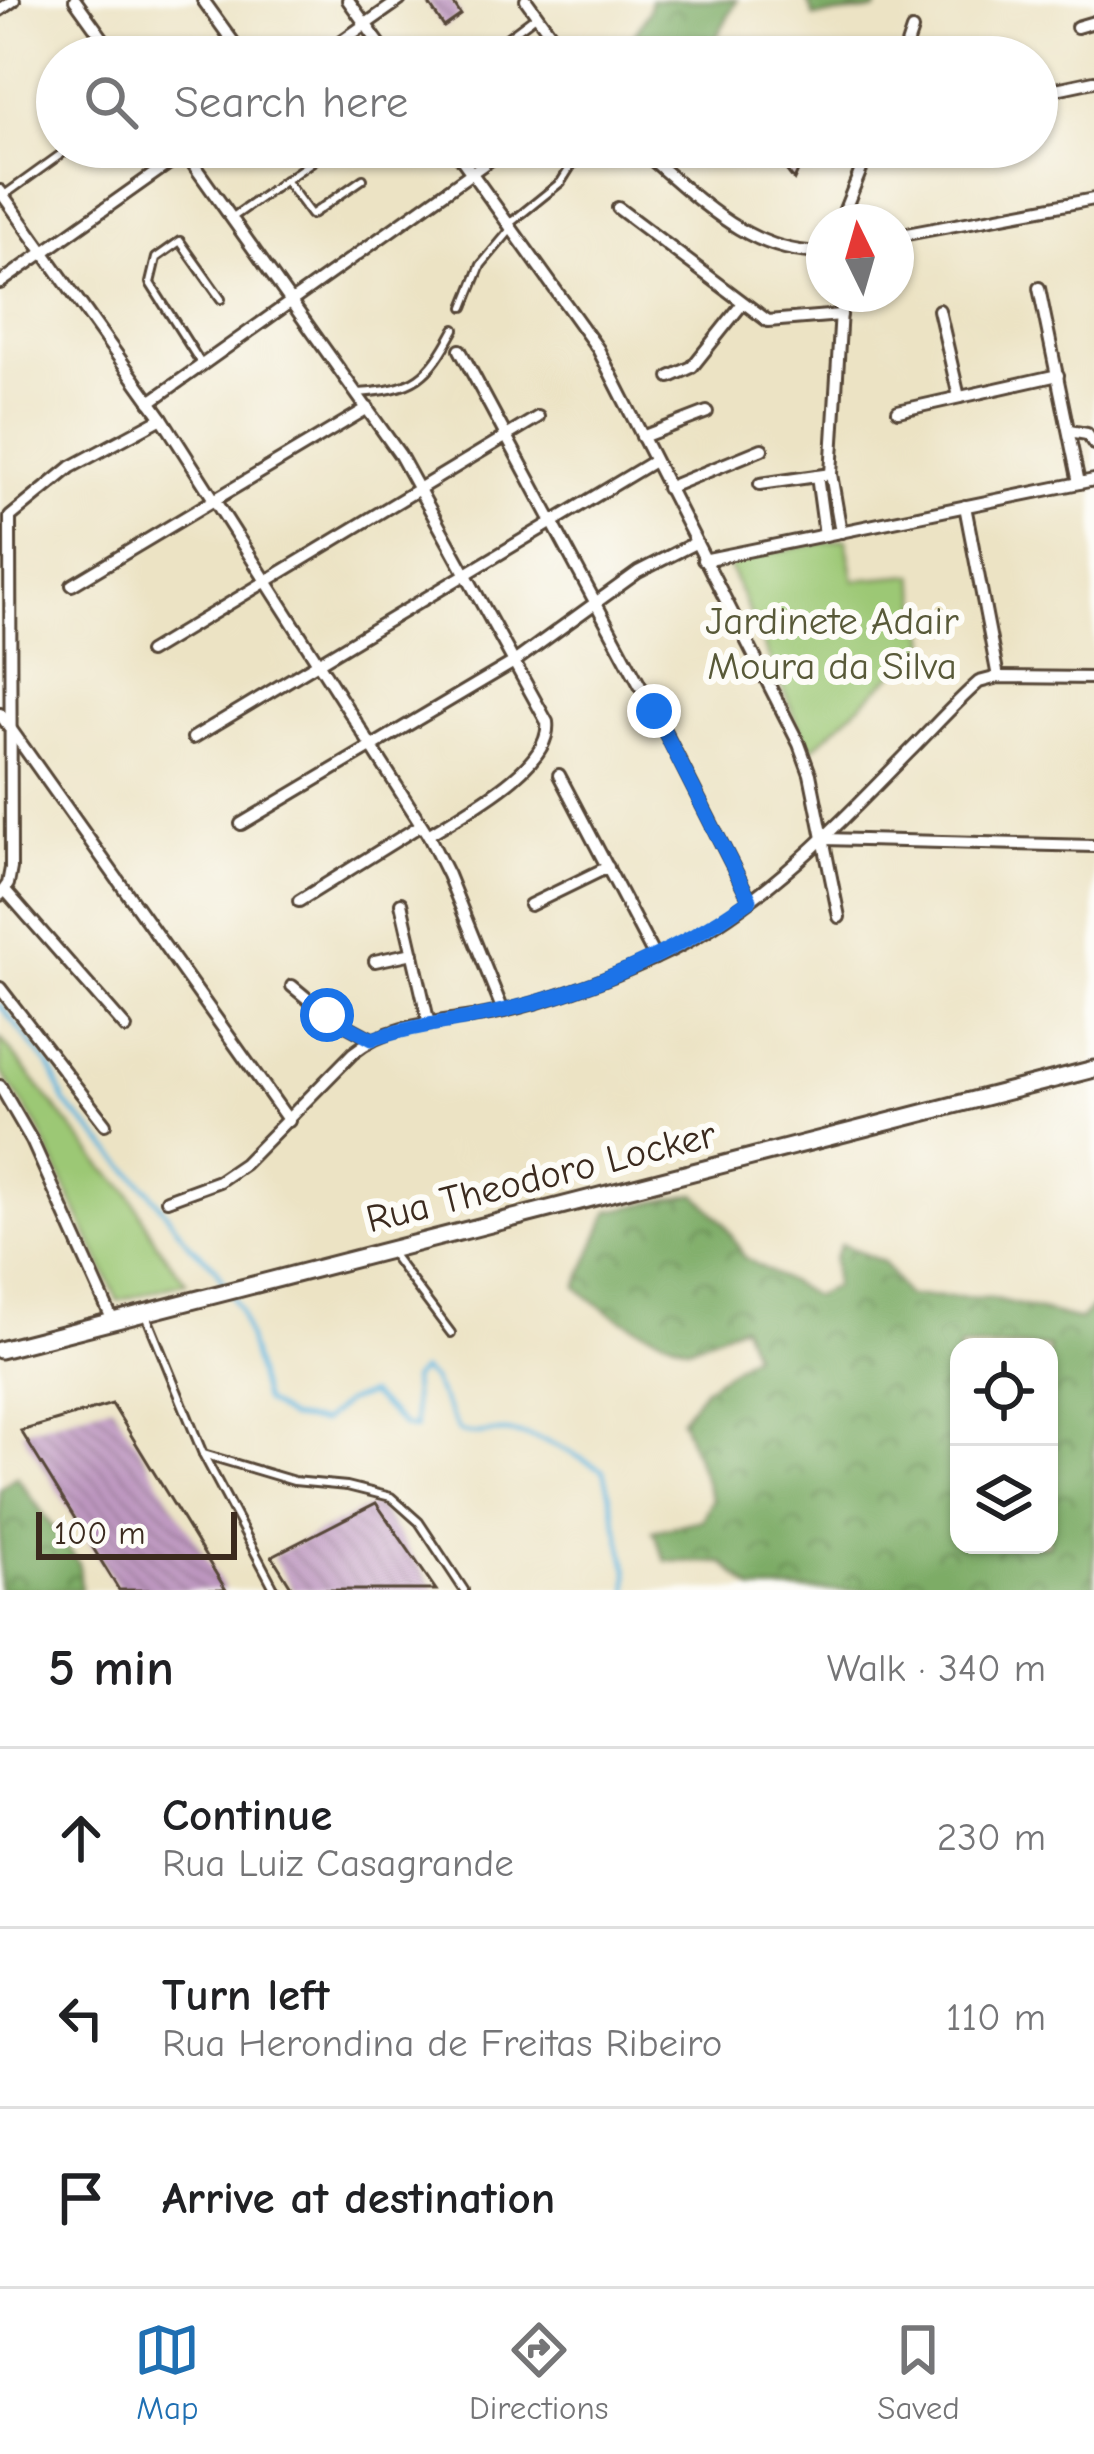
<!DOCTYPE html>
<html lang="en">
<head>
<meta charset="utf-8">
<style>
  :root { --surface:#fff; --page:#f6f6f6; --text:#202124; --muted:#757577; --line:#e0e0e0; --accent:#1f6fb2 }
  body { margin:0; font-family:"Comic Neue",sans-serif; background:var(--page); color:var(--text) }
  .controls { position:absolute; right:36px; bottom:36px; display:grid; overflow:hidden; border-radius:24px; box-shadow:0 3px 9px #0004 }
  .controls button { width:108px; height:108px; display:grid; place-items:center; padding:0; border:0; border-bottom:3px solid var(--line); background:var(--surface); color:var(--text); font:60px sans-serif }
  .compass { position:absolute; left:806px; top:204px; width:108px; height:108px; border-radius:50%; background:var(--surface); box-shadow:0 3px 9px #0004; rotate:355deg }
  .scale { position:absolute; left:36px; bottom:30px; width:201px; box-sizing:border-box; padding-left:12px; border:6px solid #3b2a1e; border-top:0; font-size:33px; line-height:42px; white-space:nowrap; color:#3b2a1e; -webkit-text-stroke:9px #fdfcf7; paint-order:stroke }
  .stop { position:absolute; width:36px; height:36px; margin:-27px; border:9px solid #1a73e8; border-radius:50%; background:#fff }
  .stop.end { background:#1a73e8; border-color:#fff; box-shadow:0 3px 12px #0008 }
  .list { margin:0; padding:0; list-style:none }
  h2 { display:flex; justify-content:space-between; align-items:center; height:156px; margin:0; padding:0 48px; font-size:51px }
  h2 small { font-size:39px; font-weight:400; color:var(--muted) }
  .list li { display:grid; grid-template-columns:78px 1fr auto; gap:36px; align-items:center; box-sizing:border-box; height:180px; padding:0 48px; border-top:3px solid var(--line) }
  .list b { display:block; font-size:45px; white-space:nowrap }
  .list p { margin:0; font-size:39px; white-space:nowrap; color:var(--muted) }
  .list em { font-size:39px; font-style:normal; color:var(--muted) }
  .icon { flex:none; width:66px; height:66px; fill:none; stroke:currentColor; stroke-width:2; stroke-linecap:round; stroke-linejoin:round }
  .map { position:relative; flex:none; width:1094px; height:1590px; overflow:hidden }
  .search { position:absolute; background:var(--surface); box-shadow:0 3px 9px #0004; left:36px; right:36px; top:36px; height:132px; display:flex; align-items:center; gap:30px; box-sizing:border-box; padding:0 42px; border-radius:66px; color:var(--muted); font-size:45px }
  .sheet { height:696px; background:var(--surface) }
  nav { display:flex; justify-content:space-around; align-items:center; box-sizing:border-box; height:168px; border-top:3px solid var(--line); background:var(--surface); font-size:33px; color:var(--muted) }
  nav a { display:grid; justify-items:center; gap:6px }
  nav .on { color:var(--accent) }
  .map>svg:first-child { display:block }
</style>
</head>
<body>
<div class="map">
<svg width="1094" height="1590" viewBox="0 0 1094 1590">
  <defs>
    <pattern id="forest-crowns" width="20" height="18" patternUnits="userSpaceOnUse" patternTransform="scale(3)"><rect width="20" height="18" fill="#7dac66"/><path d="M2 6a3 3 0 1 1 6 0M12 15a3 3 0 1 1 6 0" fill="none" stroke="#688c53"/></pattern>
    <pattern id="building-back-hatch" width="6" height="6" patternUnits="userSpaceOnUse" patternTransform="scale(3)"><rect width="6" height="6" fill="#bd97c0"/><path d="M-1 5l2 2M0 0l6 6M5-1l2 2" fill="none" stroke="#9b7b9b"/></pattern>
  </defs>
  <rect width="100%" height="100%" fill="#fdfcf7"/>
  <filter id="ink" filterUnits="userSpaceOnUse"><feTurbulence type="fractalNoise" baseFrequency=".00833" numOctaves="2"/><feDisplacementMap in="SourceGraphic" scale="24" xChannelSelector="R" yChannelSelector="G"/><feConvolveMatrix kernelMatrix="1 2 1 2 8 2 1 2 1" color-interpolation-filters="sRGB"/></filter>
  <filter id="wash" filterUnits="userSpaceOnUse"><feTurbulence type="fractalNoise" baseFrequency=".004" numOctaves="4" result="noise"/><feDisplacementMap in="SourceGraphic" scale="48" xChannelSelector="R" yChannelSelector="G"/><feGaussianBlur stdDeviation="2.7" result="paint"/><feColorMatrix in="noise" values="0 0 0 0 0 0 0 0 0 0 0 0 0 0 0 0 0 1.4 0 .05"/><feComposite in="paint" operator="in"/></filter>
  <g filter="url(#wash)">
    <rect width="100%" height="100%" fill="#ece3c4"/>
    <g fill="url(#forest-crowns)" stroke="#5c6b42" stroke-width="3" fill-rule="evenodd">
      <polygon points="651,0 737,0 706,57 640,57 629,43 648,13"/>
      <polygon points="807,0 879,0 876,10 814,17"/>
      <path d="M696,1194L723,1222L745,1258L814,1296L834,1287V1259L841,1244L883,1262L907,1296L991,1298L1080,1320L1094,1306V1590H753L723,1563L666,1561L653,1531L702,1520L712,1499L681,1419L706,1387L753,1354L742,1325L688,1347C646,1332 609,1318 577,1287L609,1211ZM1049,1347V1545H959V1347Z"/>
      <polygon points="16,1476 79,1563 81,1590 0,1590 0,1489"/>
    </g>
    <g fill="#9cc875" stroke="#6c794a" stroke-width="3">
      <polygon points="846,539 854,580 914,575 928,642 810,751 726,560"/>
      <polygon points="0,1038 103,1167 128,1191 158,1246 186,1282 118,1301 37,1125 0,1070"/>
    </g>
    <g fill="none" stroke-linecap="round" stroke-linejoin="round">
      <path stroke="#60b5dd" stroke-width="4.5" d="M0,1005L52,1070L65,1103L150,1192L189,1244L215,1267L241,1312L264,1401L289,1418L322,1422L345,1402L370,1394L404,1426L415,1428L412,1379L421,1370L432,1380L459,1431C478,1437 488,1431 506,1432C543,1435 573,1454 604,1471L628,1571V1590"/>
    </g>
    <g id="blocks">
      <g fill="url(#building-back-hatch)">
        <polygon points="426,0 451,0 461,15 444,27"/>
        <polygon points="768,147 788,147 802,162 794,180"/>
        <polygon points="112,1404 226,1590 119,1590 21,1431"/>
        <polygon points="376,1503 436,1590 293,1590 272,1556"/>
      </g>
    </g>
  </g>
  <g filter="url(#ink)">
    <use href="#blocks" fill-opacity="0" stroke="#564637" stroke-width="3"/>
    <g fill="none" stroke-linecap="round" stroke-linejoin="round">
      <g stroke="#564637" stroke-width="12">
        <g id="lane">
          <polyline points="489,51 537,15"/>
          <polyline points="285,180 311,215 363,179"/>
          <polyline points="3,196 71,147"/>
          <polyline points="233,217 333,147"/>
          <polyline points="509,224 561,182 583,147"/>
          <polyline points="464,307 481,265 512,228"/>
          <polyline points="202,365 150,283 156,258 180,241 221,299"/>
          <path d="M358,393C416,389 428,379 455,329"/>
          <polyline points="391,1253 451,1333"/>
          <polyline points="146,1315 203,1454 275,1590"/>
          <polyline points="203,1454 294,1481 347,1486 391,1497 419,1522 464,1590"/>
        </g>
      </g>
      <g stroke="#564637" stroke-width="16">
        <g id="street">
          <polyline points="75,0 116,57"/>
          <polyline points="203,0 244,57"/>
          <polyline points="348,0 389,57"/>
          <polyline points="526,0 567,57"/>
          <polyline points="0,10 14,0"/>
          <polyline points="1077,27 1094,22"/>
          <polyline points="319,57 400,0"/>
          <polyline points="903,57 912,30"/>
          <polyline points="1037,93 1094,81"/>
          <path d="M181,147L400,455L547,722C553,767 461,814 428,835"/>
          <polyline points="453,147 598,349 799,744 810,774 839,917"/>
          <path d="M637,147C692,192 748,256 824,252"/>
          <polyline points="0,191 162,418 428,835 448,875 503,1011"/>
          <polyline points="618,208 768,321 841,315"/>
          <polyline points="840,222 870,147"/>
          <polyline points="896,236 1094,199"/>
          <polyline points="0,283 192,147"/>
          <polyline points="1039,288 1079,483"/>
          <polyline points="939,310 959,397"/>
          <polyline points="460,350 667,736 750,900"/>
          <polyline points="670,377 692,367 743,303"/>
          <polyline points="150,402 508,147"/>
          <polyline points="898,411 1058,375"/>
          <polyline points="1069,431 1087,434 1094,444"/>
          <polyline points="642,437 707,412"/>
          <polyline points="817,476 825,535"/>
          <polyline points="760,484 831,474"/>
          <polyline points="667,488 762,449"/>
          <polyline points="965,506 998,677"/>
          <polyline points="841,532 831,474 842,294"/>
          <polyline points="703,560 1094,480"/>
          <polyline points="72,585 368,408"/>
          <polyline points="149,652 538,417"/>
          <polyline points="0,714 289,1121"/>
          <polyline points="193,738 654,461"/>
          <polyline points="559,775 655,958"/>
          <polyline points="241,824 514,662 638,572 695,543"/>
          <polyline points="824,839 1094,846"/>
          <polyline points="5,890 126,1028"/>
          <polyline points="0,895 8,884 11,868 10,517 71,467 162,418"/>
          <polyline points="299,901 421,825"/>
          <polyline points="401,903 429,1024"/>
          <polyline points="530,905 608,867"/>
          <polyline points="375,961 413,953"/>
          <polyline points="292,986 327,1015 372,1039"/>
          <polyline points="0,988 105,1124"/>
          <polyline points="0,1086 32,1141 113,1321"/>
          <path d="M167,1200L219,1181L244,1164L353,1053C393,1020 451,1023 500,1012C552,1000 606,980 655,958C756,912 832,831 908,753C932,729 954,704 979,682L998,677L1094,678"/>
        </g>
      </g>
      <g stroke="#564637" stroke-width="21">
        <polyline id="secondary" points="0,1350 1094,1069"/>
      </g>
      <use href="#lane" stroke="#fff" stroke-width="6"/>
      <use href="#street" stroke="#fff" stroke-width="10"/>
      <use href="#secondary" stroke="#fff" stroke-width="15"/>
    </g>
  </g>
  <g fill="none" stroke-linecap="round" stroke-linejoin="round" filter="url(#ink)">
    <path stroke="#1a73e8" stroke-width="15" d="M327,1015L372,1039C413,1025 456,1022 498,1012C588,992 674,953 750,900L654,711"/>
  </g>
  <g text-anchor="middle" dominant-baseline="central" stroke-width="12" stroke-linejoin="round" paint-order="stroke">
    <g font-size="39" fill="#585938" stroke="#fdfcf7">
      <text x="832" y="621">Jardinete Adair<tspan x="832" dy="45">Moura da Silva</tspan></text>
    </g>
    <g font-size="39" fill="#3b2a1e" stroke="#fdfcf7">
      <text transform="translate(541 1177) rotate(-14)">Rua Theodoro Locker</text>
    </g>
  </g>
</svg>
<div class="controls">
<button><svg class="icon" aria-label="locate" viewBox="0 0 24 24"><circle cx="12" cy="12" r="6"/><path d="M12 2v4M12 18v4M2 12h4M18 12h4"/></svg></button>
<button><svg class="icon" aria-label="layers" viewBox="0 0 24 24"><path d="M12 4l9 5-9 5-9-5zM3 14l9 5 9-5"/></svg></button>
</div>
<svg class="compass" viewBox="-18 -18 36 36"><path d="M0-13l5 13h-10z" fill="#e53935"/><path d="M0 13l5-13h-10z" fill="#757577"/></svg>
<div class="scale">100 m</div>
<div class="stop" style="left:327px;top:1015px"></div>
<div class="stop end" style="left:654px;top:711px"></div>
<div class="search"><svg class="icon" aria-label="search" viewBox="0 0 24 24"><circle cx="10" cy="10" r="6"/><path d="M15 15l6 6"/></svg>Search here</div>
</div>
<section class="sheet">
<h2>5 min<small>Walk · 340 m</small></h2>
<ul class="list">
<li><svg class="icon" aria-label="ahead" viewBox="0 0 24 24"><path d="M12 20V5M6 11l6-6 6 6"/></svg><div><b>Continue</b><p>Rua Luiz Casagrande</p></div><em>230 m</em></li>
<li><svg class="icon" aria-label="left" viewBox="0 0 24 24"><path d="M17 20v-9H6M10 6l-5 5 5 5"/></svg><div><b>Turn left</b><p>Rua Herondina de Freitas Ribeiro</p></div><em>110 m</em></li>
<li><svg class="icon" aria-label="arrive" viewBox="0 0 24 24"><path d="M6 21V4h12l-3 4 3 4H6"/></svg><div><b>Arrive at destination</b></div></li>
</ul>
</section>
<nav>
<a class="on"><svg class="icon" aria-label="map" viewBox="0 0 24 24"><path d="M3 6l6-2 6 2 6-2v14l-6 2-6-2-6 2zM9 4v14M15 6v14"/></svg>Map</a>
<a><svg class="icon" aria-label="directions" viewBox="0 0 24 24"><path d="M12 3l9 9-9 9-9-9zM9 14v-3h6M13 9l2 2-2 2"/></svg>Directions</a>
<a><svg class="icon" aria-label="saved" viewBox="0 0 24 24"><path d="M7 4h10v16l-5-4-5 4z"/></svg>Saved</a>
</nav>
</body>
</html>
